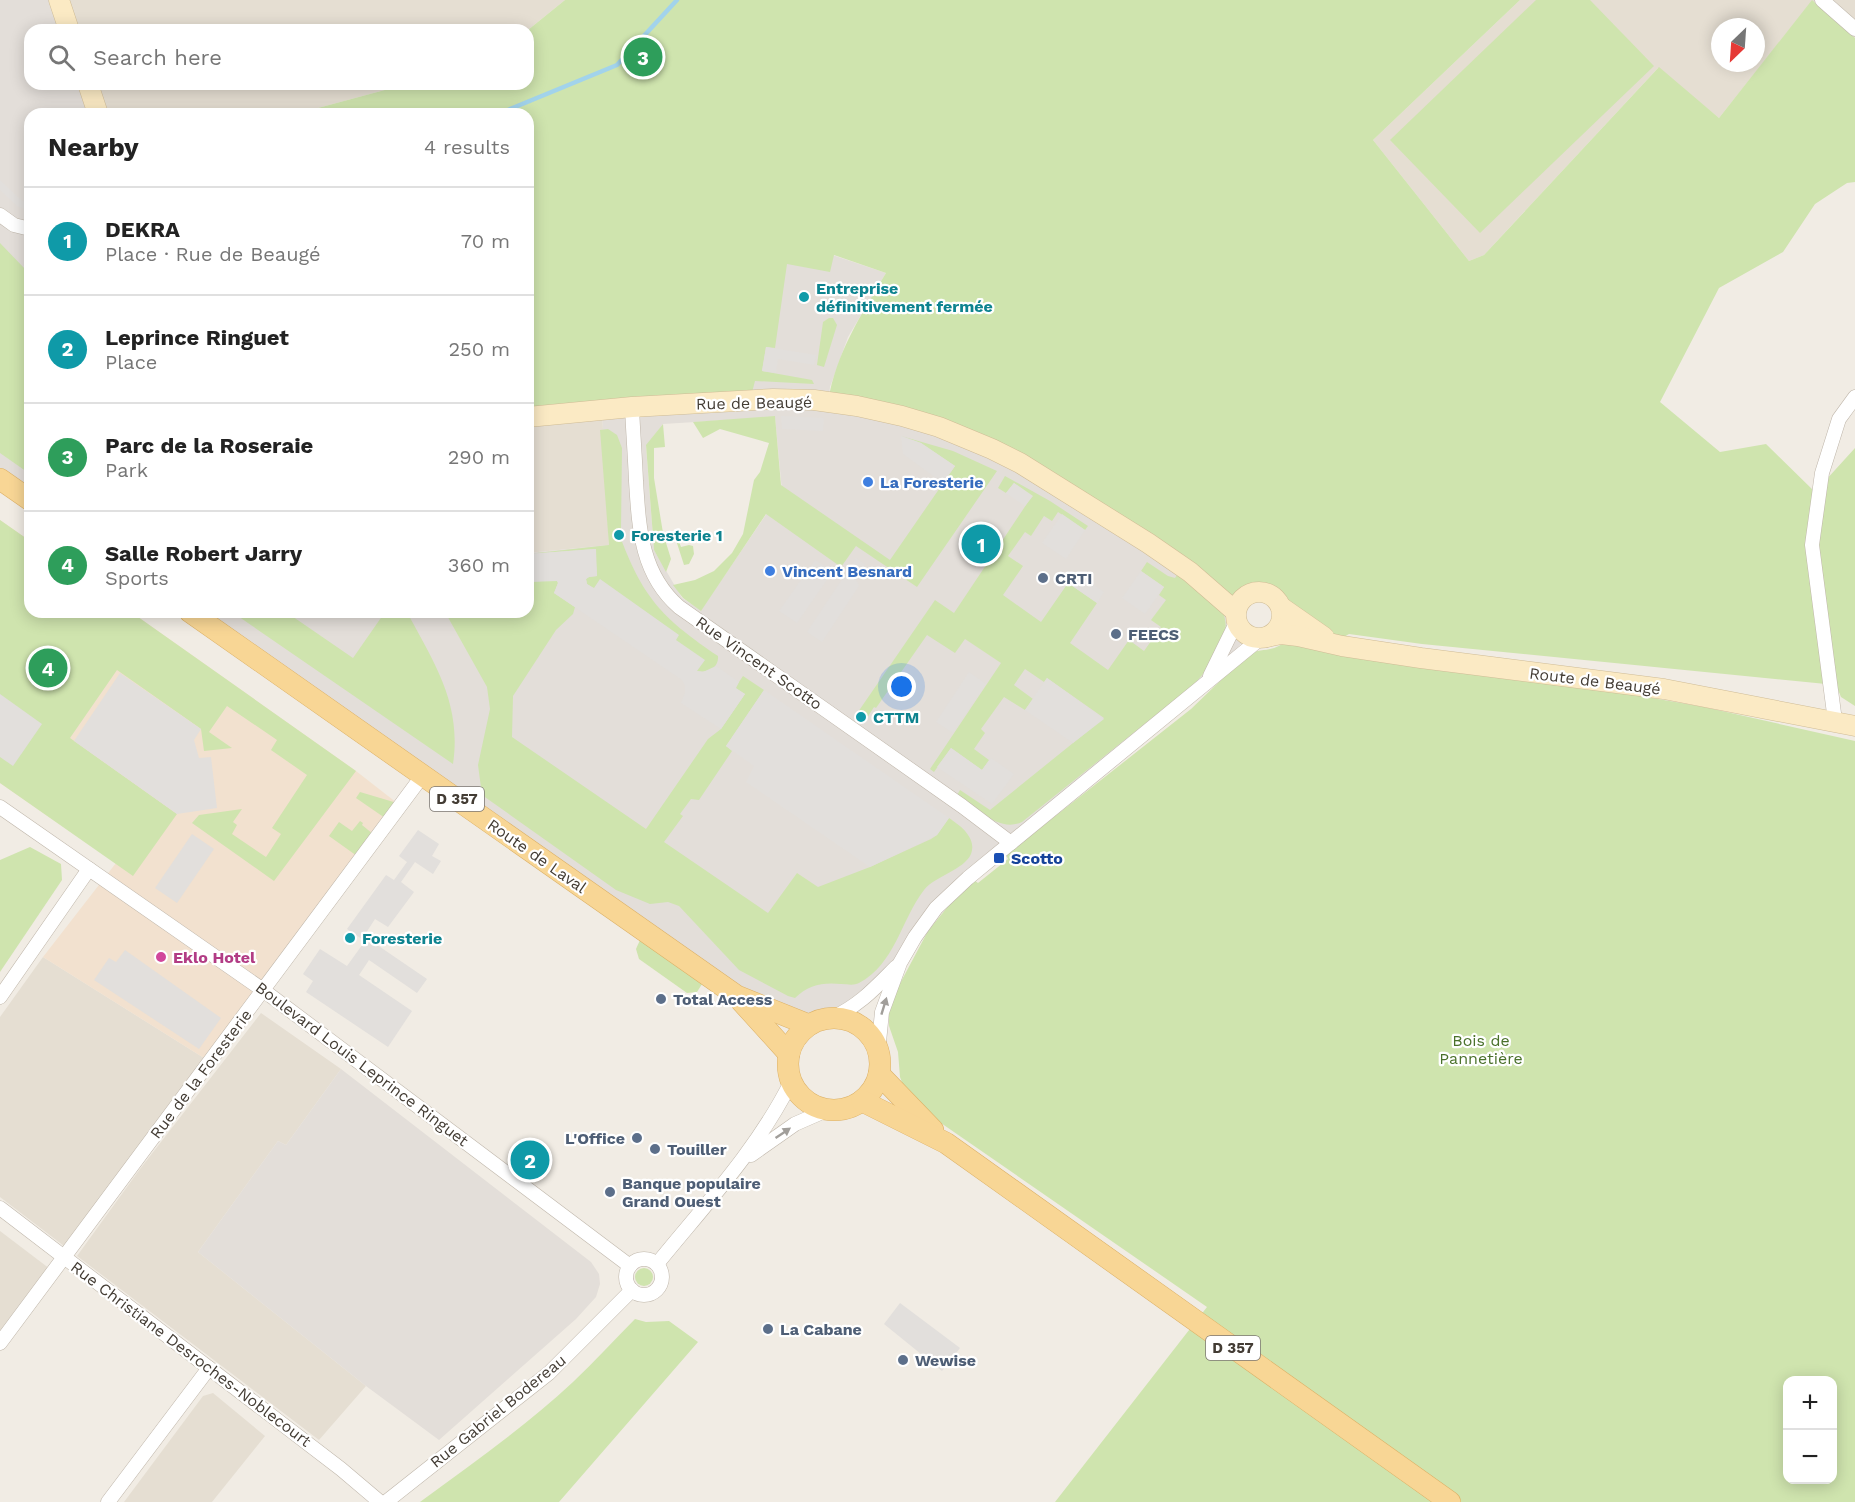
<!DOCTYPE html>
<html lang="en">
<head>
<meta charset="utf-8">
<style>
  :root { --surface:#fff; --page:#f6f6f6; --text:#222; --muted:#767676; --line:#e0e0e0; --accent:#2563eb }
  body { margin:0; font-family:"Work Sans",sans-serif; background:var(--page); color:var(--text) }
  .controls { position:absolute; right:18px; bottom:18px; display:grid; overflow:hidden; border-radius:12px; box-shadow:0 3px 15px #0003 }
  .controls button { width:54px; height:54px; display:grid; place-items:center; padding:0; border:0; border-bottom:2px solid var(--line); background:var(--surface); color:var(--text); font:30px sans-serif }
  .compass { position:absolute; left:1711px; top:18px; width:54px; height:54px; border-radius:50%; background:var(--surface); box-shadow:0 3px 15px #0003; rotate:205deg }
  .you { position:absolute; left:902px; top:687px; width:21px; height:21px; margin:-15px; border:4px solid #fff; border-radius:50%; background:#1a73e8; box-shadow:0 0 0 9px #1a73e833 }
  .badge { display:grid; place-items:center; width:39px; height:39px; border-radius:50%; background:var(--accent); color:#fff; font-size:20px; font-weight:700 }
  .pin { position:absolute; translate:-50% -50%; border:3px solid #fff; box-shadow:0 2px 6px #0006 }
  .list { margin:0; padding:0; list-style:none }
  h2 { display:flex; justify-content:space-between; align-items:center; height:78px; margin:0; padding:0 24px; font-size:26px }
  h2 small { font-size:20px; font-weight:400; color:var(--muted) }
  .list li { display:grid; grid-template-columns:39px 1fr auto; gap:18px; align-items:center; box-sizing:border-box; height:108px; padding:0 24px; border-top:2px solid var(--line) }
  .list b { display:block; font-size:22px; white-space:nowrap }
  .list p { margin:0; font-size:20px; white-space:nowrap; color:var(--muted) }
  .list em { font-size:20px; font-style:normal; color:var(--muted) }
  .icon { flex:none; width:33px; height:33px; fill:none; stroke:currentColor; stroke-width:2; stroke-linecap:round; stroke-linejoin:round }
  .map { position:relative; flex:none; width:1855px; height:1502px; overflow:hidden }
  .search { position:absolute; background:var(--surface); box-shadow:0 3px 15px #0003; left:24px; top:24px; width:510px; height:66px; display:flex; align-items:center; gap:15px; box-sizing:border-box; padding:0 21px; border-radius:18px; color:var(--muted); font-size:22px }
  .panel { position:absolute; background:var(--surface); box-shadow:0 3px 15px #0003; left:24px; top:108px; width:510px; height:510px; border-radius:18px }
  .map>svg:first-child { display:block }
</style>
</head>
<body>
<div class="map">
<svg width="1855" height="1502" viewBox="0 0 1855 1502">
  <rect width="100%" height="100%" fill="#f1ece4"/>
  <g fill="#e5ded2" fill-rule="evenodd">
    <polygon points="59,0 565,0 528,30 69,30"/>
    <path d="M1520,0H1855V38L1812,1L1719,118L1658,68L1484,255L1469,261L1373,140ZM1720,27H1756V63H1720Z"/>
    <polygon points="88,84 407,84 318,108 309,114 98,114"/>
    <polygon points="602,410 609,545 528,553 528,417"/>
    <polygon points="43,957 204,1058 64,1246 0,1197 0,1017"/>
    <polygon points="261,1013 341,1069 286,1145 278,1141 198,1252 366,1386 319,1440 77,1256 140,1169"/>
    <polygon points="0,1231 50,1269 0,1336"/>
    <polygon points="213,1393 265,1436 212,1502 124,1502 203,1396"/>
  </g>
  <polygon fill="#f2e1cf" points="0,520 30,541 30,612 131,612 356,771 397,803 204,1058 43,957 116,863 0,783"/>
  <g fill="#e3ded9" fill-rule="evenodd">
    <polygon points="0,0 59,0 69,30 30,30 30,84 88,84 98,114 30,114 30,500 0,479"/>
    <path d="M779,237L886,273L848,337L830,387L828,402L939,427L1148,543L1241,600L1238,606V625L1247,634L1245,639L1205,685L968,878L900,963L832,1018L809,1025L786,1017L190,612H528V553L609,545L602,410ZM775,417L782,491L701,610L682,598L654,550L646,446L663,424Z"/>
    <polygon points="341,1069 591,1262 599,1274 600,1284 596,1297 576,1319 439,1440 366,1386 198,1252 278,1141 286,1145"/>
  </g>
  <g fill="#cfe4ae" fill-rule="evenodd">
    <path d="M565,0H1520L1373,140L1469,261L1484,255L1659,67L1719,118L1812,0L1855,38V182L1847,183L1815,204L1783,252L1719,288L1660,402L1720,452L1766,444L1815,492L1855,448V706L1841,697L1836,685L1422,644L1349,634L1334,643L1704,707L1855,741V1502H1055L1207,1307L925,1112L904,1088L900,1077L898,1052L889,1026V1010L896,991L928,931L954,899L974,880L978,883L1008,859L1006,855L1191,709L1246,656C1254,650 1261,651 1270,649C1281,647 1292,637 1301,631L1282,621C1285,596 1259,583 1241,600L1204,580L993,449L828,402C836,353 861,315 886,273L834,255L830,272L787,264L775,348L766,347L762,371L812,380L814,384L755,381L750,400L528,417V114H309L318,108L407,84H528V30ZM1788,1380H1832V1480H1788Z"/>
    <polygon points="1536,0 1590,0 1654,66 1480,233 1390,140"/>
    <polygon points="0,243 25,269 30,267 30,474 0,453"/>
    <polygon points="829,318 833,318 837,325 824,367 817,365 823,322"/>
    <polygon points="775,416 781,485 890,560 955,466 921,443 901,436 953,451 997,471 917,587 856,546 841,567 766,514 701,611 683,598 673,585 695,580 714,571 732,553 743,534 754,480 760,472 769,443 720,429 703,438 693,422"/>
    <polygon points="663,424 665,447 654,448 654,478 663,533 671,559 666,572 654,550 646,445"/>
    <path d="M608,429L617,435L622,448L621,530L616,531V539H621C644,600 665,620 718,656C719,668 708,673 697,671L675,640L678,635L600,580L594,589L587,584L586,579L589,577L597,576L595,549L528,554L609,545L600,430Z"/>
    <path d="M1005,476L1050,501L1088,526L1085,530L1058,512L1052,521L1044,516L1031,536L1025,532L1008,556L1023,566L1003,595L1041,622L1068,583L1097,603L1070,643L1108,670L1129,640L1144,651L1161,627L1151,620L1166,600L1159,595L1164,587L1141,571L1147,562L1168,576L1175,578L1179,572C1188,581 1218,604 1223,613C1234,636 1208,671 1192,686L1022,822C999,833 975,807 957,795L960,790L990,810L1104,718L1047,678L1044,682L1025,669L1014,685L1033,699L1025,710L1004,697L981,729L985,733L974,749L989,760L982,770L951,748L934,772L930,769L1001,663L965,639L955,653L927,635L876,708L874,707L867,718L858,712L935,600L954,613L1032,496L1014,483L1006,493L998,488Z"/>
    <polygon points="0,520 30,541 30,612 131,612 356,771 274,881 192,823 199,815 242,809 233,822 237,825 232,834 266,857 281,834 272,828 307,775 271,750 277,740 227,706 209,732 232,748 204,751 201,729 117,670 70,738 177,814 133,876 0,783"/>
    <polygon points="677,536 681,547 689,545 693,546 694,554 689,564 684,565 675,537"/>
    <path d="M557,580L558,583L554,593L575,607L573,614L556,630L513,696L512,737L646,829L708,739L721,729L745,694L735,688L743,676L764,690L726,746L732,751L699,800L691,799L680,814L683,816L664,842L768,913L797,873L818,887L870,867L931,839L937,835L949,818C961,826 977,838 971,854C964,870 935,876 924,890C901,920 895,964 859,983C853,986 847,984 841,984C823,982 808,985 795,998L788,996L739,970L679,906L668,902L650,904L616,890L482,795L478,765L490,709L487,687L445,612H528V582Z"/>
    <path d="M232,612H286L353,658L385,612H407C434,663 462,703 453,764Z"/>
    <polygon points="360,792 397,803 385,818 356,798"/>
    <polygon points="360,821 363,823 362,825 373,834 357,856 329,836 339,822 352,831"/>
    <polygon points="30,847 61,864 62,880 0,972 0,860"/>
    <polygon points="640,940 702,984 697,992 687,993 639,959 636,949"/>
    <circle cx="644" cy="1277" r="9"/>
    <path d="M635,1319L646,1322L669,1321L698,1342L559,1502H420C472,1464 526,1426 573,1382C594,1362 614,1340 635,1319Z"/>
  </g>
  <g fill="#e2dfdc">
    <polygon points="0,180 21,200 30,204 30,211 17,206 0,190"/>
    <polygon points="766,347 816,355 814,365 778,359 776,373 762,371"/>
    <polygon points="781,416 824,418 823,431 782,429"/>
    <polygon points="901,436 921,443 955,466 943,483 903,454"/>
    <polygon points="1014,483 1033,496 1025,506 1006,493"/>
    <polygon points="1062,514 1085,530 1066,559 1042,543"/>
    <polygon points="596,549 597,576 589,577 586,579 587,584 594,588 600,579 679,635 676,640 705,660 697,671 703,672 716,666 739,682 736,688 745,694 721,729 681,703 685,693 685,686 682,680 554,593 558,583 557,581 528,582 528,554"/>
    <polygon points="856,558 865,564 856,579 859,586 822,642 807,632"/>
    <polygon points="815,560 833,571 797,623 779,611"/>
    <polygon points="1141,571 1164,587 1145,614 1122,598"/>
    <polygon points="1076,573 1104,592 1097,603 1068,583"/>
    <polygon points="969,672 986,684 953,733 936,722"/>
    <polygon points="120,673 201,729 194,740 199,758 211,757 217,808 177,814 74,741"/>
    <polygon points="1047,678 1104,719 1073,743 1025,710"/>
    <polygon points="764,690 949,818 937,835 870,867 746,782 754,766 726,746"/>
    <polygon points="0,694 42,724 13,766 0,757"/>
    <polygon points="951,748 982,770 991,758 1014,774 992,804 937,767"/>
    <polygon points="418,830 439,844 432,856 441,861 433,874 415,862 401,882 414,892 388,927 375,919 364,936 427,979 417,993 369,960 359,975 412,1011 388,1047 306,992 313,981 303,974 320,949 347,966 365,941 347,929 386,875 394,880 407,862 399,856"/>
    <polygon points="192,834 214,849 177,903 155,888"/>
    <polygon points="125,950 221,1018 199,1049 94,980 109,958 116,962"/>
    <polygon points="900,1303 960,1348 942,1371 884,1324"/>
  </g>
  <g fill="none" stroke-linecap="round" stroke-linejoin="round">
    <polyline stroke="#a2d3eb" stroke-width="4.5" points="498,114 617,65 677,0"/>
    <g stroke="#bfb6aa" stroke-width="15">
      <g id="street">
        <polyline points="1822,0 1855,29"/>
        <polyline points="0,215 14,225 30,229"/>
        <path d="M632,407C633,432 635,456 636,481C639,528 641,574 679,607L962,806L1011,843"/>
        <polyline points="1210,676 1237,621"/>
        <polyline points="1835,721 1812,545 1822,473 1839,419 1855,397"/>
        <polyline points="0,807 263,990 630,1266"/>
        <polyline points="0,997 89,869"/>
        <path d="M832,1018C860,1005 875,988 896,967"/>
        <polyline points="878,1052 882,1012 900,963 915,937 936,908 968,878 1261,638"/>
        <polyline points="751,1155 795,1124 827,1110"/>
        <polyline points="0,1208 341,1469 380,1502"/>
        <circle cx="644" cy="1277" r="18"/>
        <path d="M657,1264C704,1206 757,1150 791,1082"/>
        <polyline points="0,1343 423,775"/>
        <polyline points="108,1502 209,1368"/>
        <polyline points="386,1502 549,1373 632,1290"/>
      </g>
    </g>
    <g stroke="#cfbc96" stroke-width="21">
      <g id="secondary">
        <polyline points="59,0 69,30"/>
        <polyline points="88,84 98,114"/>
        <polyline points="528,417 632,407 773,399 814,400 857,406 902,416 939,427 992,449 1020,463 1148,543 1190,572 1236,612"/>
        <circle cx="1259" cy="615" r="23"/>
        <polyline points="1281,607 1324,637"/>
        <polyline points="1267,637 1281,634 1298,636 1342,646 1421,658 1664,689 1855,726"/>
      </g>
    </g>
    <g stroke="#dcb167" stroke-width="22">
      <g id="primary">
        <polyline points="0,479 30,500"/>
        <polyline points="190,612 737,996 809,1025"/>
        <polyline points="741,1001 789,1054"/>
        <circle cx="834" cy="1064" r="46"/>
        <polyline points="879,1074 933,1130"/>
        <polyline points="862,1101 946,1143 1450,1502"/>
      </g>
    </g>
    <use href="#street" stroke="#fff" stroke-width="14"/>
    <use href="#secondary" stroke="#fbeac4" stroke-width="20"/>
    <use href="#primary" stroke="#f8d695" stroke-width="21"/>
  </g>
  <defs><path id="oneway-solid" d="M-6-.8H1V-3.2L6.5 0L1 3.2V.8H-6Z" transform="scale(1.5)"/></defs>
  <g fill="#a19e9a">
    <use href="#oneway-solid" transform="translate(884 1006) rotate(-73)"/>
    <use href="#oneway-solid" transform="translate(783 1133) rotate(-34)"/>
  </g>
  <g fill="#0f9aa8" stroke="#fff" stroke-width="2">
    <circle cx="804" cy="297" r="6"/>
    <circle cx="619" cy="535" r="6"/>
    <circle cx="861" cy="717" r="6"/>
    <circle cx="350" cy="938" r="6"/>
  </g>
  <g fill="#3f7fe0" stroke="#fff" stroke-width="2">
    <circle cx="868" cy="482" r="6"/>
    <circle cx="770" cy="571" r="6"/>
  </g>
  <g fill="#5c6f8a" stroke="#fff" stroke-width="2">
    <circle cx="1043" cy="578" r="6"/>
    <circle cx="1116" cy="634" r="6"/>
    <circle cx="661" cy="999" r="6"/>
    <circle cx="637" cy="1138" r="6"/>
    <circle cx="655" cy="1149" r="6"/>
    <circle cx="610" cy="1192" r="6"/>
    <circle cx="768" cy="1329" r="6"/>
    <circle cx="903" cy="1360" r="6"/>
  </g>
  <rect fill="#1a4fb4" stroke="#fff" stroke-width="2" x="993" y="852" width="12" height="12" rx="3"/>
  <circle fill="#d1479c" stroke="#fff" stroke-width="2" cx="161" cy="957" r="6"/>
  <g text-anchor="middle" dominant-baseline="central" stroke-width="4.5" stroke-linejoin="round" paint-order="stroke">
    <g fill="#fff" stroke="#7b7671" stroke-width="1.5">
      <rect x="430" y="787" width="54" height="24" rx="4.5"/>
      <rect x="1206" y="1336" width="54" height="24" rx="4.5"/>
    </g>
    <g font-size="15" font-weight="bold" fill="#433c34">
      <text x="457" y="799">D 357</text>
      <text x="1233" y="1348">D 357</text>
    </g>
    <g font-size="16" font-weight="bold" fill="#0d838f" stroke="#fff" text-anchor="start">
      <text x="816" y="288">Entreprise<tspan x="816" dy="18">définitivement fermée</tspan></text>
      <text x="631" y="535">Foresterie 1</text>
      <text x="873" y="717">CTTM</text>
      <text x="362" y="938">Foresterie</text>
    </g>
    <g font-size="16" fill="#433c34" stroke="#fff">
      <text transform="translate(754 403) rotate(-1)">Rue de Beaugé</text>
      <text transform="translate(759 663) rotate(35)">Rue Vincent Scotto</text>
      <text transform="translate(1595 681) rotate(7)">Route de Beaugé</text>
      <text transform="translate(537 856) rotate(35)">Route de Laval</text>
      <text transform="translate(362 1064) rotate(37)">Boulevard Louis Leprince Ringuet</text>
      <text transform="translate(201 1074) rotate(-53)">Rue de la Foresterie</text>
      <text transform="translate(191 1354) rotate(37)">Rue Christiane Desroches-Noblecourt</text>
      <text transform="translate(498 1411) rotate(-39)">Rue Gabriel Bodereau</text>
    </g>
    <g font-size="16" font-weight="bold" fill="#366cbe" stroke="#fff" text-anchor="start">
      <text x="880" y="482">La Foresterie</text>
      <text x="782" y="571">Vincent Besnard</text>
    </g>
    <g font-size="16" font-weight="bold" fill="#4e5e75" stroke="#fff" text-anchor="start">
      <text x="1055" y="578">CRTI</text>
      <text x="1128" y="634">FEECS</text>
      <text x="673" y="999">Total Access</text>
      <text x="625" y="1138" text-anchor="end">L'Office</text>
      <text x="667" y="1149">Touiller</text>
      <text x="622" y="1183">Banque populaire<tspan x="622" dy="18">Grand Ouest</tspan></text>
      <text x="780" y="1329">La Cabane</text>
      <text x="915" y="1360">Wewise</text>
    </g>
    <g font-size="16" font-weight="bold" fill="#164399" stroke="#fff" text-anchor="start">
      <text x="1011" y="858">Scotto</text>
    </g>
    <g font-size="16" font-weight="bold" fill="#b23c85" stroke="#fff" text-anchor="start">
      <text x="173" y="957">Eklo Hotel</text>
    </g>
    <g font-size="16" fill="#4a712b" stroke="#fff">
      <text x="1481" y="1040">Bois de<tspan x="1481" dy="18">Pannetière</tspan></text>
    </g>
  </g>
</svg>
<div class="controls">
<button>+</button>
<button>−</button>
</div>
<svg class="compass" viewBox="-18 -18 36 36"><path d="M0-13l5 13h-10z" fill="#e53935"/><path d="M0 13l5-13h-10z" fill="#767676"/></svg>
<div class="you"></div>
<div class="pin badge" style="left:981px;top:544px;background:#0f9aa8">1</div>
<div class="pin badge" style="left:530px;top:1160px;background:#0f9aa8">2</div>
<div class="pin badge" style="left:643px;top:57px;background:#2e9e5b">3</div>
<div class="pin badge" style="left:48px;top:668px;background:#2e9e5b">4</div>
<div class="search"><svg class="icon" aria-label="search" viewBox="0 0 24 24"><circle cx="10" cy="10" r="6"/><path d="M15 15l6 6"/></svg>Search here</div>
<section class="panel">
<h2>Nearby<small>4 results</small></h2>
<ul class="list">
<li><span class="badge" style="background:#0f9aa8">1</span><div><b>DEKRA</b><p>Place · Rue de Beaugé</p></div><em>70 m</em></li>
<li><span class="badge" style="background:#0f9aa8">2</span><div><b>Leprince Ringuet</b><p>Place</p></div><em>250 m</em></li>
<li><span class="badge" style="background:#2e9e5b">3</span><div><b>Parc de la Roseraie</b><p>Park</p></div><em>290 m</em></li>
<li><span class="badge" style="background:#2e9e5b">4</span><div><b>Salle Robert Jarry</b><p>Sports</p></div><em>360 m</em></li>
</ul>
</section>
</div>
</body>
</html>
